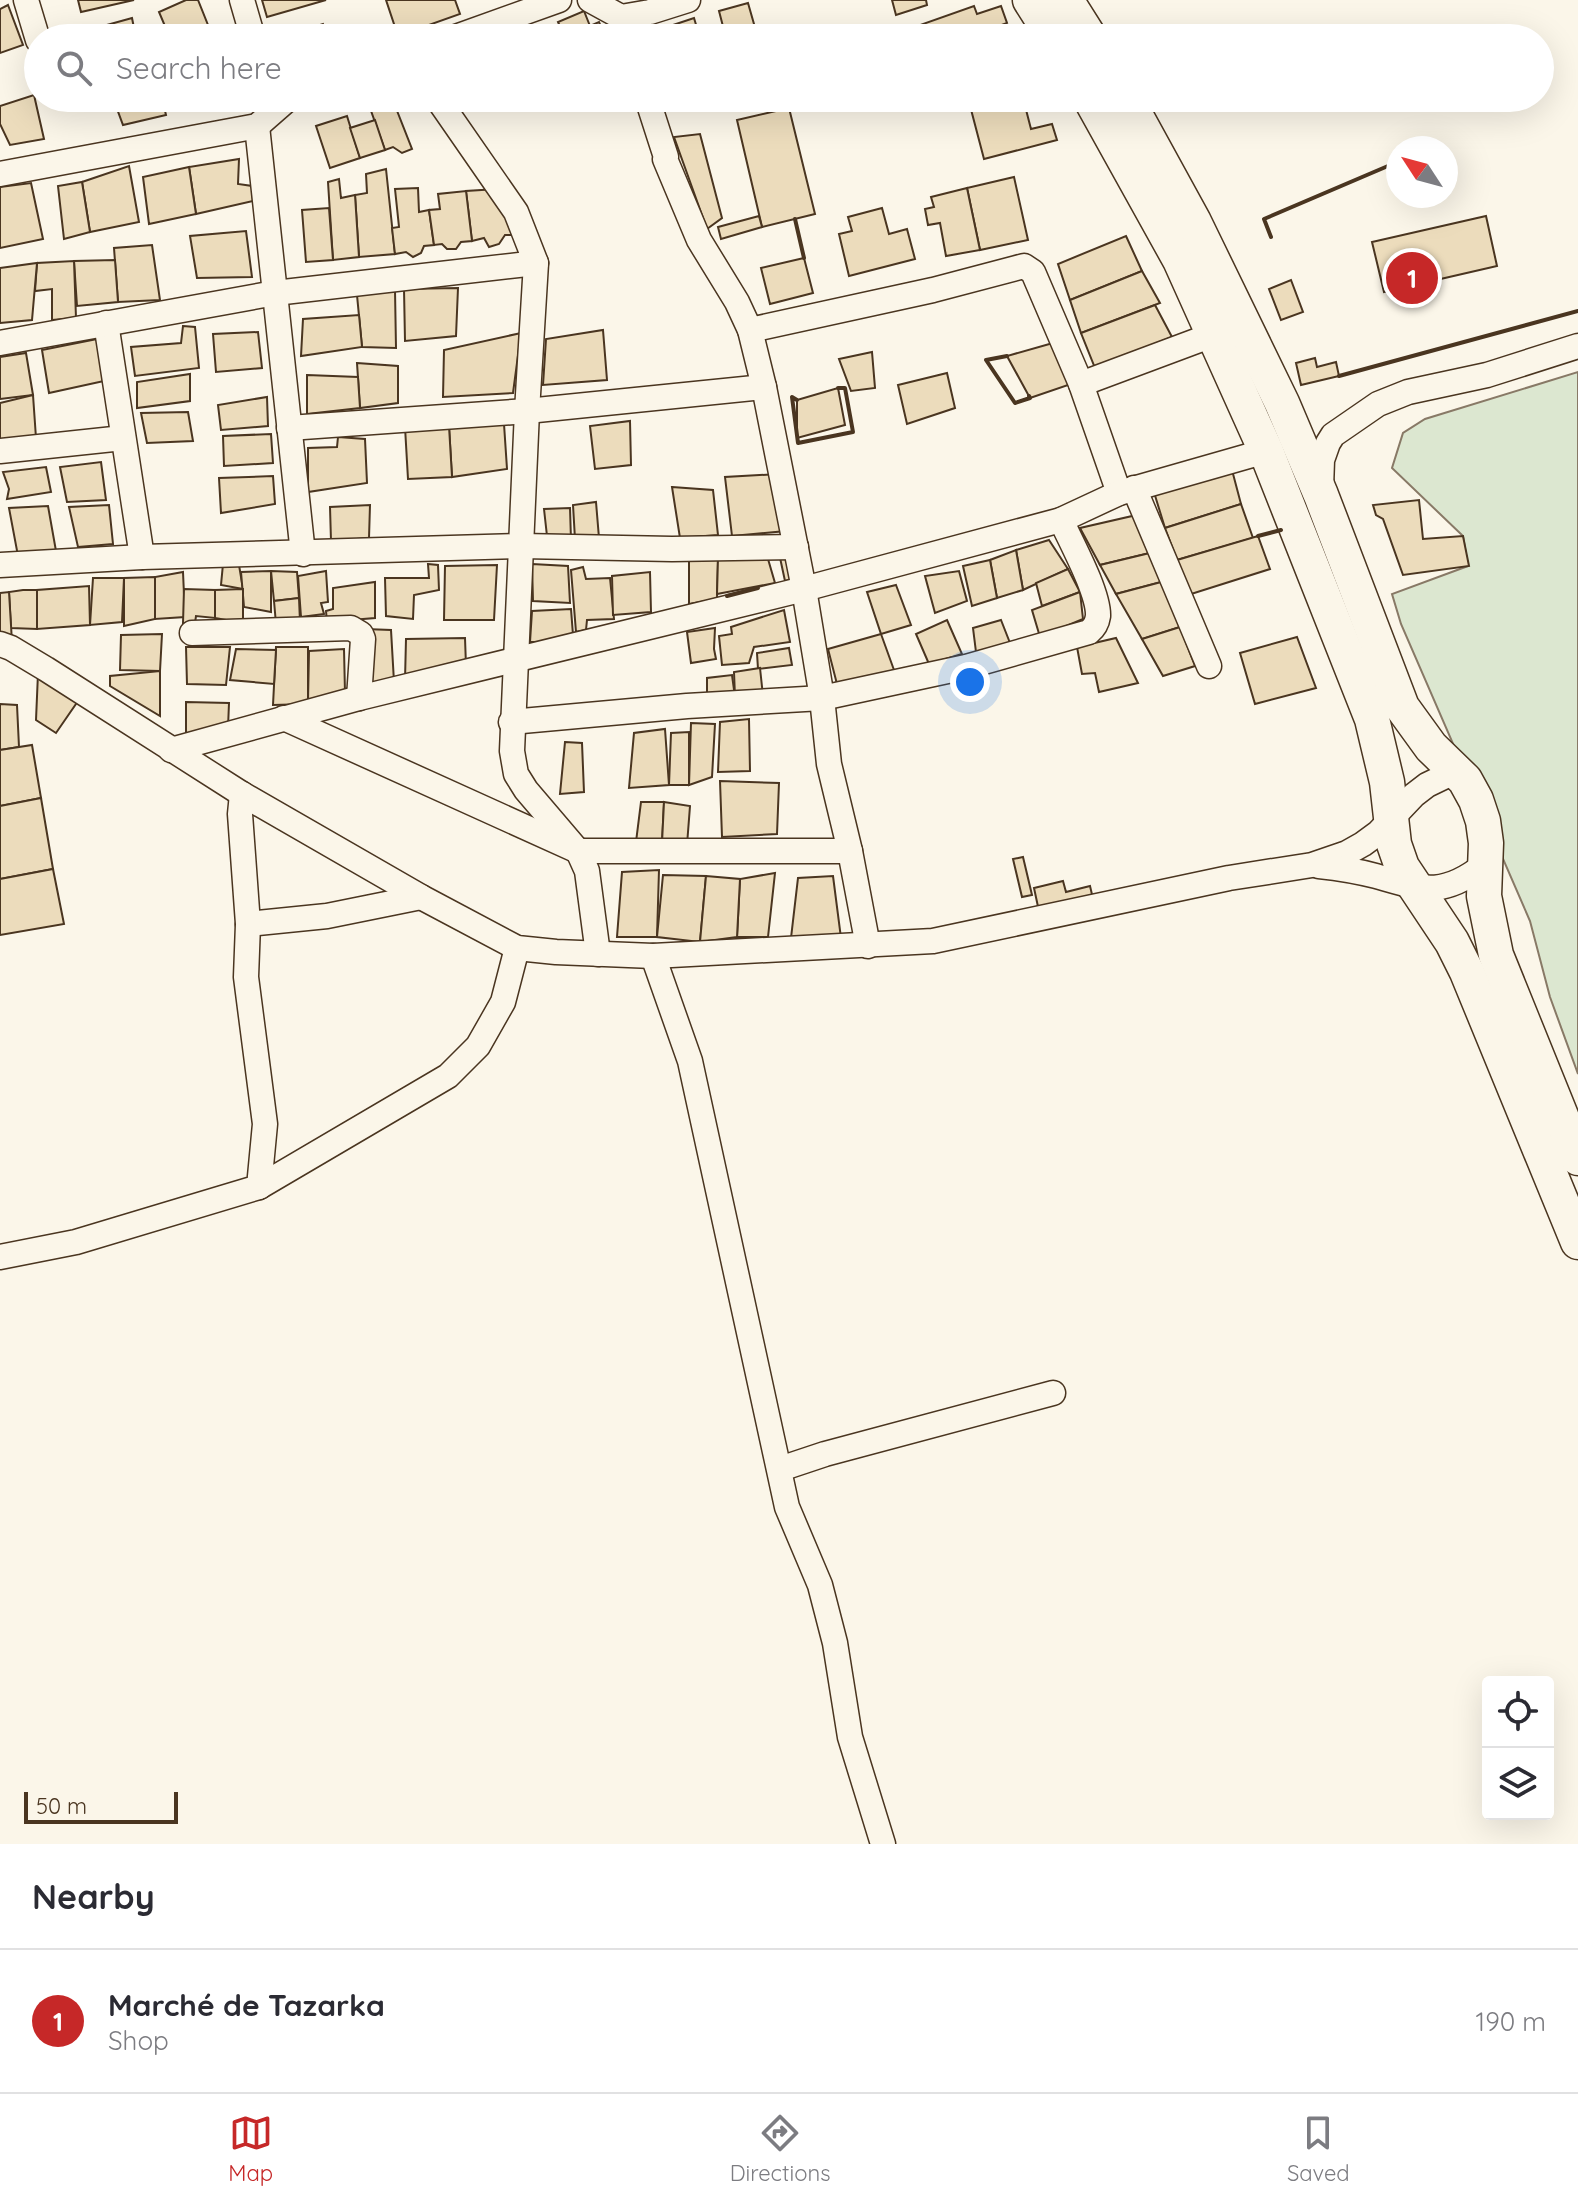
<!DOCTYPE html>
<html lang="en">
<head>
<meta charset="utf-8">
<style>
  :root { --surface:#fff; --page:#f2f2f3; --text:#2b2b33; --muted:#7c7c81; --line:#e1e1e2; --accent:#c62828 }
  body { margin:0; font-family:Quicksand,sans-serif; background:var(--page); color:var(--text) }
  .controls { position:absolute; right:24px; bottom:24px; display:grid; overflow:hidden; border-radius:8px; box-shadow:0 8px 32px #0002 }
  .controls button { width:72px; height:72px; display:grid; place-items:center; padding:0; border:0; border-bottom:2px solid var(--line); background:var(--surface); color:var(--text); font:40px sans-serif }
  .compass { position:absolute; left:1386px; top:136px; width:72px; height:72px; border-radius:50%; background:var(--surface); box-shadow:0 8px 32px #0002; rotate:306deg }
  .scale { position:absolute; left:24px; bottom:20px; width:154px; box-sizing:border-box; padding-left:8px; border:4px solid #4a3520; border-top:0; font-size:22px; line-height:28px; white-space:nowrap; color:#4a3520; -webkit-text-stroke:6px #fbf6e9; paint-order:stroke }
  .you { position:absolute; left:970px; top:682px; width:28px; height:28px; margin:-20px; border:6px solid #fff; border-radius:50%; background:#1a73e8; box-shadow:0 0 0 12px #1a73e833 }
  .badge { display:grid; place-items:center; width:52px; height:52px; border-radius:50%; background:var(--accent); color:#fff; font-size:26px; font-weight:700 }
  .pin { position:absolute; translate:-50% -50%; border:4px solid #fff; box-shadow:0 2px 8px #0006 }
  .list { margin:0; padding:0; list-style:none }
  h2 { display:flex; justify-content:space-between; align-items:center; height:104px; margin:0; padding:0 32px; font-size:34px }
  h2 small { font-size:26px; font-weight:400; color:var(--muted) }
  .list li { display:grid; grid-template-columns:52px 1fr auto; gap:24px; align-items:center; box-sizing:border-box; height:144px; padding:0 32px; border-top:2px solid var(--line) }
  .list b { display:block; font-size:30px; white-space:nowrap }
  .list p { margin:0; font-size:26px; white-space:nowrap; color:var(--muted) }
  .list em { font-size:26px; font-style:normal; color:var(--muted) }
  .icon { flex:none; width:44px; height:44px; fill:none; stroke:currentColor; stroke-width:2; stroke-linecap:round; stroke-linejoin:round }
  .map { position:relative; flex:none; width:1578px; height:1844px; overflow:hidden }
  .search { position:absolute; background:var(--surface); box-shadow:0 8px 32px #0002; left:24px; right:24px; top:24px; height:88px; display:flex; align-items:center; gap:20px; box-sizing:border-box; padding:0 28px; border-radius:44px; color:var(--muted); font-size:30px }
  .sheet { height:248px; background:var(--surface) }
  nav { display:flex; justify-content:space-around; align-items:center; box-sizing:border-box; height:112px; border-top:2px solid var(--line); background:var(--surface); font-size:22px; color:var(--muted) }
  nav a { display:grid; justify-items:center; gap:4px }
  nav .on { color:var(--accent) }
  .map>svg:first-child { display:block }
</style>
</head>
<body>
<div class="map">
<svg width="1578" height="1844" viewBox="0 0 1578 1844">
  <rect width="100%" height="100%" fill="#fbf6e9"/>
  <polygon fill="#dce7d0" stroke="#887966" stroke-width="2" points="1578,372 1578,1074 1550,997 1530,921 1401,624 1392,594 1468,566 1463,536 1392,468 1403,433 1425,419"/>
  <g fill="#ecdcbc" stroke="#4a3520" stroke-width="2">
    <polygon points="78,0 134,0 81,12"/>
    <polygon points="186,0 198,0 212,35 170,38 159,12"/>
    <polygon points="262,0 326,0 267,17"/>
    <polygon points="386,0 455,0 460,14 398,36"/>
    <polygon points="892,0 926,0 927,5 896,15"/>
    <polygon points="748,3 758,38 726,38 719,11"/>
    <polygon points="8,5 23,45 0,53 0,9"/>
    <polygon points="974,6 977,14 1001,6 1007,23 988,30 990,37 986,38 924,38 920,25"/>
    <polygon points="584,11 590,26 599,22 606,38 565,38 558,22"/>
    <polygon points="132,18 136,38 80,38 78,33"/>
    <polygon points="694,18 700,38 660,38 658,30"/>
    <polygon points="323,24 328,38 280,38"/>
    <polygon points="34,95 44,139 10,145 0,124 0,106"/>
    <polygon points="113,98 162,98 166,115 123,125"/>
    <polygon points="198,98 223,98 224,102 200,105"/>
    <polygon points="392,98 412,149 402,153 393,147 385,150 370,108"/>
    <polygon points="968,98 1023,98 1031,129 1052,124 1057,140 984,159"/>
    <polygon points="789,108 815,214 762,227 737,120"/>
    <polygon points="347,116 360,158 330,168 316,126"/>
    <polygon points="375,120 385,150 360,158 350,128"/>
    <polygon points="700,134 722,218 707,229 674,137"/>
    <polygon points="239,159 238,184 252,186 253,201 196,214 189,167"/>
    <polygon points="129,166 139,222 90,232 82,182"/>
    <polygon points="189,167 196,214 149,224 143,177"/>
    <polygon points="386,169 395,254 359,257 355,195 367,193 366,174"/>
    <polygon points="1014,177 1028,240 980,250 967,188"/>
    <polygon points="339,179 341,198 355,195 359,257 333,260 328,182"/>
    <polygon points="82,182 90,232 64,239 58,186"/>
    <polygon points="31,183 43,239 0,248 0,187"/>
    <polygon points="418,188 419,212 429,210 434,245 424,246 421,253 413,257 406,252 395,254 392,228 399,227 395,189"/>
    <polygon points="967,188 980,250 946,256 940,223 928,225 925,209 934,207 931,197"/>
    <polygon points="497,189 515,235 505,235 499,244 489,247 484,238 472,241 466,191"/>
    <polygon points="466,191 472,241 461,242 456,249 447,249 442,244 434,245 429,210 440,209 438,194"/>
    <polygon points="329,208 333,260 306,262 302,210"/>
    <polygon points="882,208 889,234 907,229 915,259 849,276 839,234 852,231 848,217"/>
    <polygon points="759,216 762,227 721,239 718,227"/>
    <polygon points="1486,216 1497,266 1384,292 1372,242"/>
    <polygon points="246,231 252,277 197,278 190,236"/>
    <polygon points="1126,236 1142,271 1070,300 1058,264"/>
    <polygon points="152,245 160,300 118,302 114,248"/>
    <polygon points="804,258 813,293 770,304 761,268"/>
    <polygon points="115,260 118,302 77,306 74,261"/>
    <polygon points="74,261 76,318 52,320 52,289 35,291 37,263"/>
    <polygon points="37,263 32,320 0,323 0,268"/>
    <polygon points="1142,271 1160,303 1081,333 1070,300"/>
    <polygon points="1291,280 1303,312 1281,320 1269,289"/>
    <polygon points="458,288 456,336 405,341 404,289"/>
    <polygon points="395,290 396,348 362,347 357,295"/>
    <polygon points="1155,305 1172,337 1095,368 1081,333"/>
    <polygon points="359,315 362,347 301,356 303,319"/>
    <polygon points="183,326 195,327 199,368 135,376 131,347 181,343"/>
    <polygon points="603,330 607,380 543,385 546,339"/>
    <polygon points="258,332 262,368 216,372 213,334"/>
    <polygon points="521,333 513,393 443,397 444,350"/>
    <polygon points="97,339 104,381 49,393 42,350"/>
    <polygon points="1060,341 1077,382 1030,398 1007,356"/>
    <polygon points="872,352 875,388 851,391 839,359"/>
    <polygon points="26,353 33,395 0,399 0,357"/>
    <polygon points="1315,358 1317,367 1336,362 1339,376 1301,385 1296,363"/>
    <polygon points="357,363 398,366 398,403 360,408"/>
    <polygon points="947,373 955,408 907,424 898,385"/>
    <polygon points="190,374 190,401 137,408 137,382"/>
    <polygon points="307,375 358,377 360,408 307,414"/>
    <polygon points="838,388 845,425 797,438 797,400"/>
    <polygon points="33,395 36,438 0,442 0,403"/>
    <polygon points="267,397 268,426 221,430 218,405"/>
    <polygon points="188,412 193,441 147,443 141,413"/>
    <polygon points="630,421 631,465 595,469 590,426"/>
    <polygon points="504,424 507,469 452,477 449,426"/>
    <polygon points="449,426 452,477 408,479 405,427"/>
    <polygon points="271,434 273,463 224,466 223,436"/>
    <polygon points="338,437 365,439 367,483 308,492 308,448 337,447"/>
    <polygon points="101,462 106,500 67,502 60,467"/>
    <polygon points="46,467 51,492 7,499 9,489 3,472"/>
    <polygon points="1232,470 1241,504 1165,528 1153,489"/>
    <polygon points="779,474 786,531 732,536 725,477"/>
    <polygon points="273,476 275,504 221,513 219,478"/>
    <polygon points="672,487 713,490 718,535 680,538"/>
    <polygon points="1419,500 1423,539 1463,536 1469,566 1403,575 1383,519 1376,515 1373,505"/>
    <polygon points="596,502 599,538 575,539 573,505"/>
    <polygon points="1241,504 1253,538 1177,560 1165,528"/>
    <polygon points="109,505 113,544 78,547 69,507"/>
    <polygon points="370,505 369,538 331,541 330,507"/>
    <polygon points="48,506 56,551 18,556 9,508"/>
    <polygon points="570,508 571,540 547,536 544,509"/>
    <polygon points="1141,514 1154,552 1100,565 1080,528"/>
    <polygon points="1258,536 1270,569 1188,595 1177,560"/>
    <polygon points="1049,540 1068,569 1023,590 1016,550"/>
    <polygon points="1016,550 1023,590 997,598 990,560"/>
    <polygon points="790,551 798,577 785,581 779,553"/>
    <polygon points="1154,552 1165,581 1116,594 1100,565"/>
    <polygon points="718,558 717,599 689,604 689,560"/>
    <polygon points="718,558 768,559 775,583 717,594"/>
    <polygon points="990,560 997,598 972,606 963,566"/>
    <polygon points="223,564 239,565 243,589 221,585"/>
    <polygon points="428,564 438,565 439,590 414,595 413,619 386,616 385,578 429,578"/>
    <polygon points="532,564 568,566 570,603 533,601"/>
    <polygon points="497,565 494,620 444,620 445,566"/>
    <polygon points="583,567 586,579 610,578 614,619 587,620 586,630 576,632 571,570"/>
    <polygon points="1068,569 1080,592 1042,606 1036,583"/>
    <polygon points="271,571 297,572 299,598 274,601"/>
    <polygon points="271,571 271,612 244,607 241,572"/>
    <polygon points="326,571 328,602 321,603 324,614 301,617 298,576"/>
    <polygon points="959,571 967,601 935,613 925,576"/>
    <polygon points="183,572 185,617 155,619 155,577"/>
    <polygon points="650,572 651,612 613,615 612,576"/>
    <polygon points="155,577 155,619 124,626 124,578"/>
    <polygon points="93,578 124,578 122,622 90,625"/>
    <polygon points="1165,581 1180,627 1142,639 1116,594"/>
    <polygon points="375,582 375,618 327,622 326,611 333,609 333,588"/>
    <polygon points="896,585 911,625 881,634 867,592"/>
    <polygon points="89,586 90,625 37,629 37,590"/>
    <polygon points="184,589 215,590 215,618 196,616 195,623 183,623"/>
    <polygon points="243,589 243,623 215,618 215,590"/>
    <polygon points="23,590 37,590 37,629 11,628 9,592"/>
    <polygon points="9,592 12,642 0,638 0,593"/>
    <polygon points="1080,592 1083,619 1040,637 1032,610"/>
    <polygon points="299,598 300,622 276,624 274,601"/>
    <polygon points="571,609 573,635 558,642 530,642 532,611"/>
    <polygon points="784,610 790,642 754,647 749,663 722,665 719,636 732,634 731,627"/>
    <polygon points="947,620 962,654 929,664 916,634"/>
    <polygon points="1001,620 1010,643 976,652 973,628"/>
    <polygon points="1180,627 1195,666 1163,676 1142,639"/>
    <polygon points="715,628 714,649 716,659 691,663 687,632"/>
    <polygon points="365,629 391,630 394,682 364,691"/>
    <polygon points="162,634 160,671 120,670 121,635"/>
    <polygon points="881,634 894,670 838,688 828,649"/>
    <polygon points="1297,637 1316,688 1255,704 1240,653"/>
    <polygon points="465,638 466,666 405,680 406,639"/>
    <polygon points="1116,638 1138,683 1099,692 1095,673 1082,674 1077,647"/>
    <polygon points="186,647 230,647 226,685 187,684"/>
    <polygon points="276,647 308,647 308,704 273,705"/>
    <polygon points="789,648 792,665 758,669 757,653"/>
    <polygon points="236,649 276,650 274,684 230,680"/>
    <polygon points="344,649 345,693 308,701 309,651"/>
    <polygon points="760,668 763,696 735,697 734,672"/>
    <polygon points="160,671 160,716 110,686 110,676"/>
    <polygon points="38,673 78,701 56,733 36,720"/>
    <polygon points="732,675 735,697 707,700 707,678"/>
    <polygon points="186,702 229,703 228,728 186,736"/>
    <polygon points="0,704 17,705 19,747 0,750"/>
    <polygon points="749,719 750,771 718,772 720,722"/>
    <polygon points="691,723 715,724 712,777 689,785"/>
    <polygon points="665,729 669,785 629,788 634,733"/>
    <polygon points="689,732 689,785 669,785 671,733"/>
    <polygon points="565,742 582,743 584,792 560,794"/>
    <polygon points="32,745 41,798 0,806 0,750"/>
    <polygon points="720,781 779,783 777,834 722,837"/>
    <polygon points="41,798 53,869 0,879 0,806"/>
    <polygon points="641,802 664,802 662,843 636,842"/>
    <polygon points="664,802 690,806 687,845 662,843"/>
    <polygon points="1023,857 1032,895 1022,897 1013,859"/>
    <polygon points="53,869 64,924 0,935 0,879"/>
    <polygon points="659,870 657,937 617,937 622,872"/>
    <polygon points="775,873 768,937 737,937 740,879"/>
    <polygon points="663,875 706,876 700,942 657,937"/>
    <polygon points="706,876 740,879 737,937 700,942"/>
    <polygon points="833,876 841,938 791,938 798,878"/>
    <polygon points="1063,881 1066,892 1090,886 1094,903 1040,916 1034,888"/>
  </g>
  <g fill="none" stroke-linecap="round" stroke-linejoin="round">
    <g stroke="#4a3520" stroke-width="27">
      <g id="minor">
        <polyline points="26,0 38,40"/>
        <polyline points="242,0 253,38"/>
        <polyline points="590,0 621,17 650,12 688,0"/>
        <polyline points="453,38 559,0"/>
        <polyline points="437,98 516,212 536,263 527,411 512,751 516,774 526,790 578,851 587,871 598,954"/>
        <polyline points="647,98 666,157 665,159 699,240 737,302 750,330 764,387 804,589 822,698 829,764 850,851 868,946"/>
        <polyline points="257,126 303,554"/>
        <polyline points="0,174 257,126 289,98"/>
        <polyline points="106,323 142,557"/>
        <polyline points="750,330 933,290 1024,266 1033,272 1081,384 1119,493"/>
        <polyline points="0,343 275,293 536,263"/>
        <polyline points="1081,384 1215,334"/>
        <polyline points="289,428 527,411 764,387"/>
        <polyline points="0,451 123,438"/>
        <polyline points="1134,488 1209,666"/>
        <polyline points="1321,488 1322,460 1328,443 1333,435 1378,404 1408,392 1487,375 1578,346"/>
        <polyline points="0,565 142,557 522,546 672,549 796,547"/>
        <polyline points="192,633 351,628 361,634 363,639 359,698"/>
        <polyline points="0,644 11,648 46,669 242,794 421,897 517,948 556,952 653,956 933,941 1229,878 1312,865 1347,853 1363,844 1378,833 1414,795 1427,785 1456,771"/>
        <polyline points="284,718 578,851 850,851"/>
        <path d="M511,722L687,706L822,698L966,667L1089,632C1095,627 1097,623 1098,616C1099,593 1071,542 1061,520"/>
        <polyline points="171,750 359,698 804,589 1061,520 1119,493 1266,451"/>
        <path d="M1319,866C1338,868 1357,871 1376,876C1422,889 1442,898 1484,865"/>
        <polyline points="248,924 327,916 421,897"/>
        <polyline points="653,956 690,1061 787,1507 820,1585 835,1643 850,1737 883,1844"/>
        <polyline points="259,1187 448,1076 478,1046 503,1002 517,948"/>
        <polyline points="0,1257 76,1242 259,1187 265,1124 246,977 248,924 240,814 242,794"/>
        <polyline points="780,1469 825,1454 1053,1393"/>
      </g>
    </g>
    <g stroke="#4a3520" stroke-width="37">
      <g id="highway">
        <polyline points="1030,0 1054,38"/>
        <polyline points="1066,0 1090,38"/>
        <polyline points="1090,98 1180,260 1266,451 1372,719 1387,782 1394,844 1402,867 1452,942 1467,972 1578,1242"/>
        <polyline points="1126,98 1194,222 1282,403 1321,495 1402,707 1431,747 1465,780 1476,800 1483,821 1486,843 1484,896 1496,955 1578,1158"/>
      </g>
    </g>
    <use href="#minor" stroke="#fbf6e9" stroke-width="24"/>
    <use href="#highway" stroke="#fbf6e9" stroke-width="34"/>
    <g stroke="#4a3520" stroke-width="4">
      <polyline points="795,219 804,258"/>
      <polyline points="1271,237 1264,219 1395,163"/>
      <polyline points="1007,356 986,360 1015,403 1030,398 1029,396"/>
      <polyline points="1339,376 1578,311"/>
      <polyline points="797,400 792,397 798,443 853,432 845,388 838,388"/>
      <polyline points="1258,536 1281,530"/>
      <polyline points="727,596 758,588"/>
    </g>
  </g>
</svg>
<div class="controls">
<button><svg class="icon" aria-label="locate" viewBox="0 0 24 24"><circle cx="12" cy="12" r="6"/><path d="M12 2v4M12 18v4M2 12h4M18 12h4"/></svg></button>
<button><svg class="icon" aria-label="layers" viewBox="0 0 24 24"><path d="M12 4l9 5-9 5-9-5zM3 14l9 5 9-5"/></svg></button>
</div>
<svg class="compass" viewBox="-18 -18 36 36"><path d="M0-13l5 13h-10z" fill="#e53935"/><path d="M0 13l5-13h-10z" fill="#7c7c81"/></svg>
<div class="scale">50 m</div>
<div class="you"></div>
<div class="pin badge" style="left:1412px;top:278px">1</div>
<div class="search"><svg class="icon" aria-label="search" viewBox="0 0 24 24"><circle cx="10" cy="10" r="6"/><path d="M15 15l6 6"/></svg>Search here</div>
</div>
<section class="sheet">
<h2>Nearby<small></small></h2>
<ul class="list">
<li><span class="badge">1</span><div><b>Marché de Tazarka</b><p>Shop</p></div><em>190 m</em></li>
</ul>
</section>
<nav>
<a class="on"><svg class="icon" aria-label="map" viewBox="0 0 24 24"><path d="M3 6l6-2 6 2 6-2v14l-6 2-6-2-6 2zM9 4v14M15 6v14"/></svg>Map</a>
<a><svg class="icon" aria-label="directions" viewBox="0 0 24 24"><path d="M12 3l9 9-9 9-9-9zM9 14v-3h6M13 9l2 2-2 2"/></svg>Directions</a>
<a><svg class="icon" aria-label="saved" viewBox="0 0 24 24"><path d="M7 4h10v16l-5-4-5 4z"/></svg>Saved</a>
</nav>
</body>
</html>
